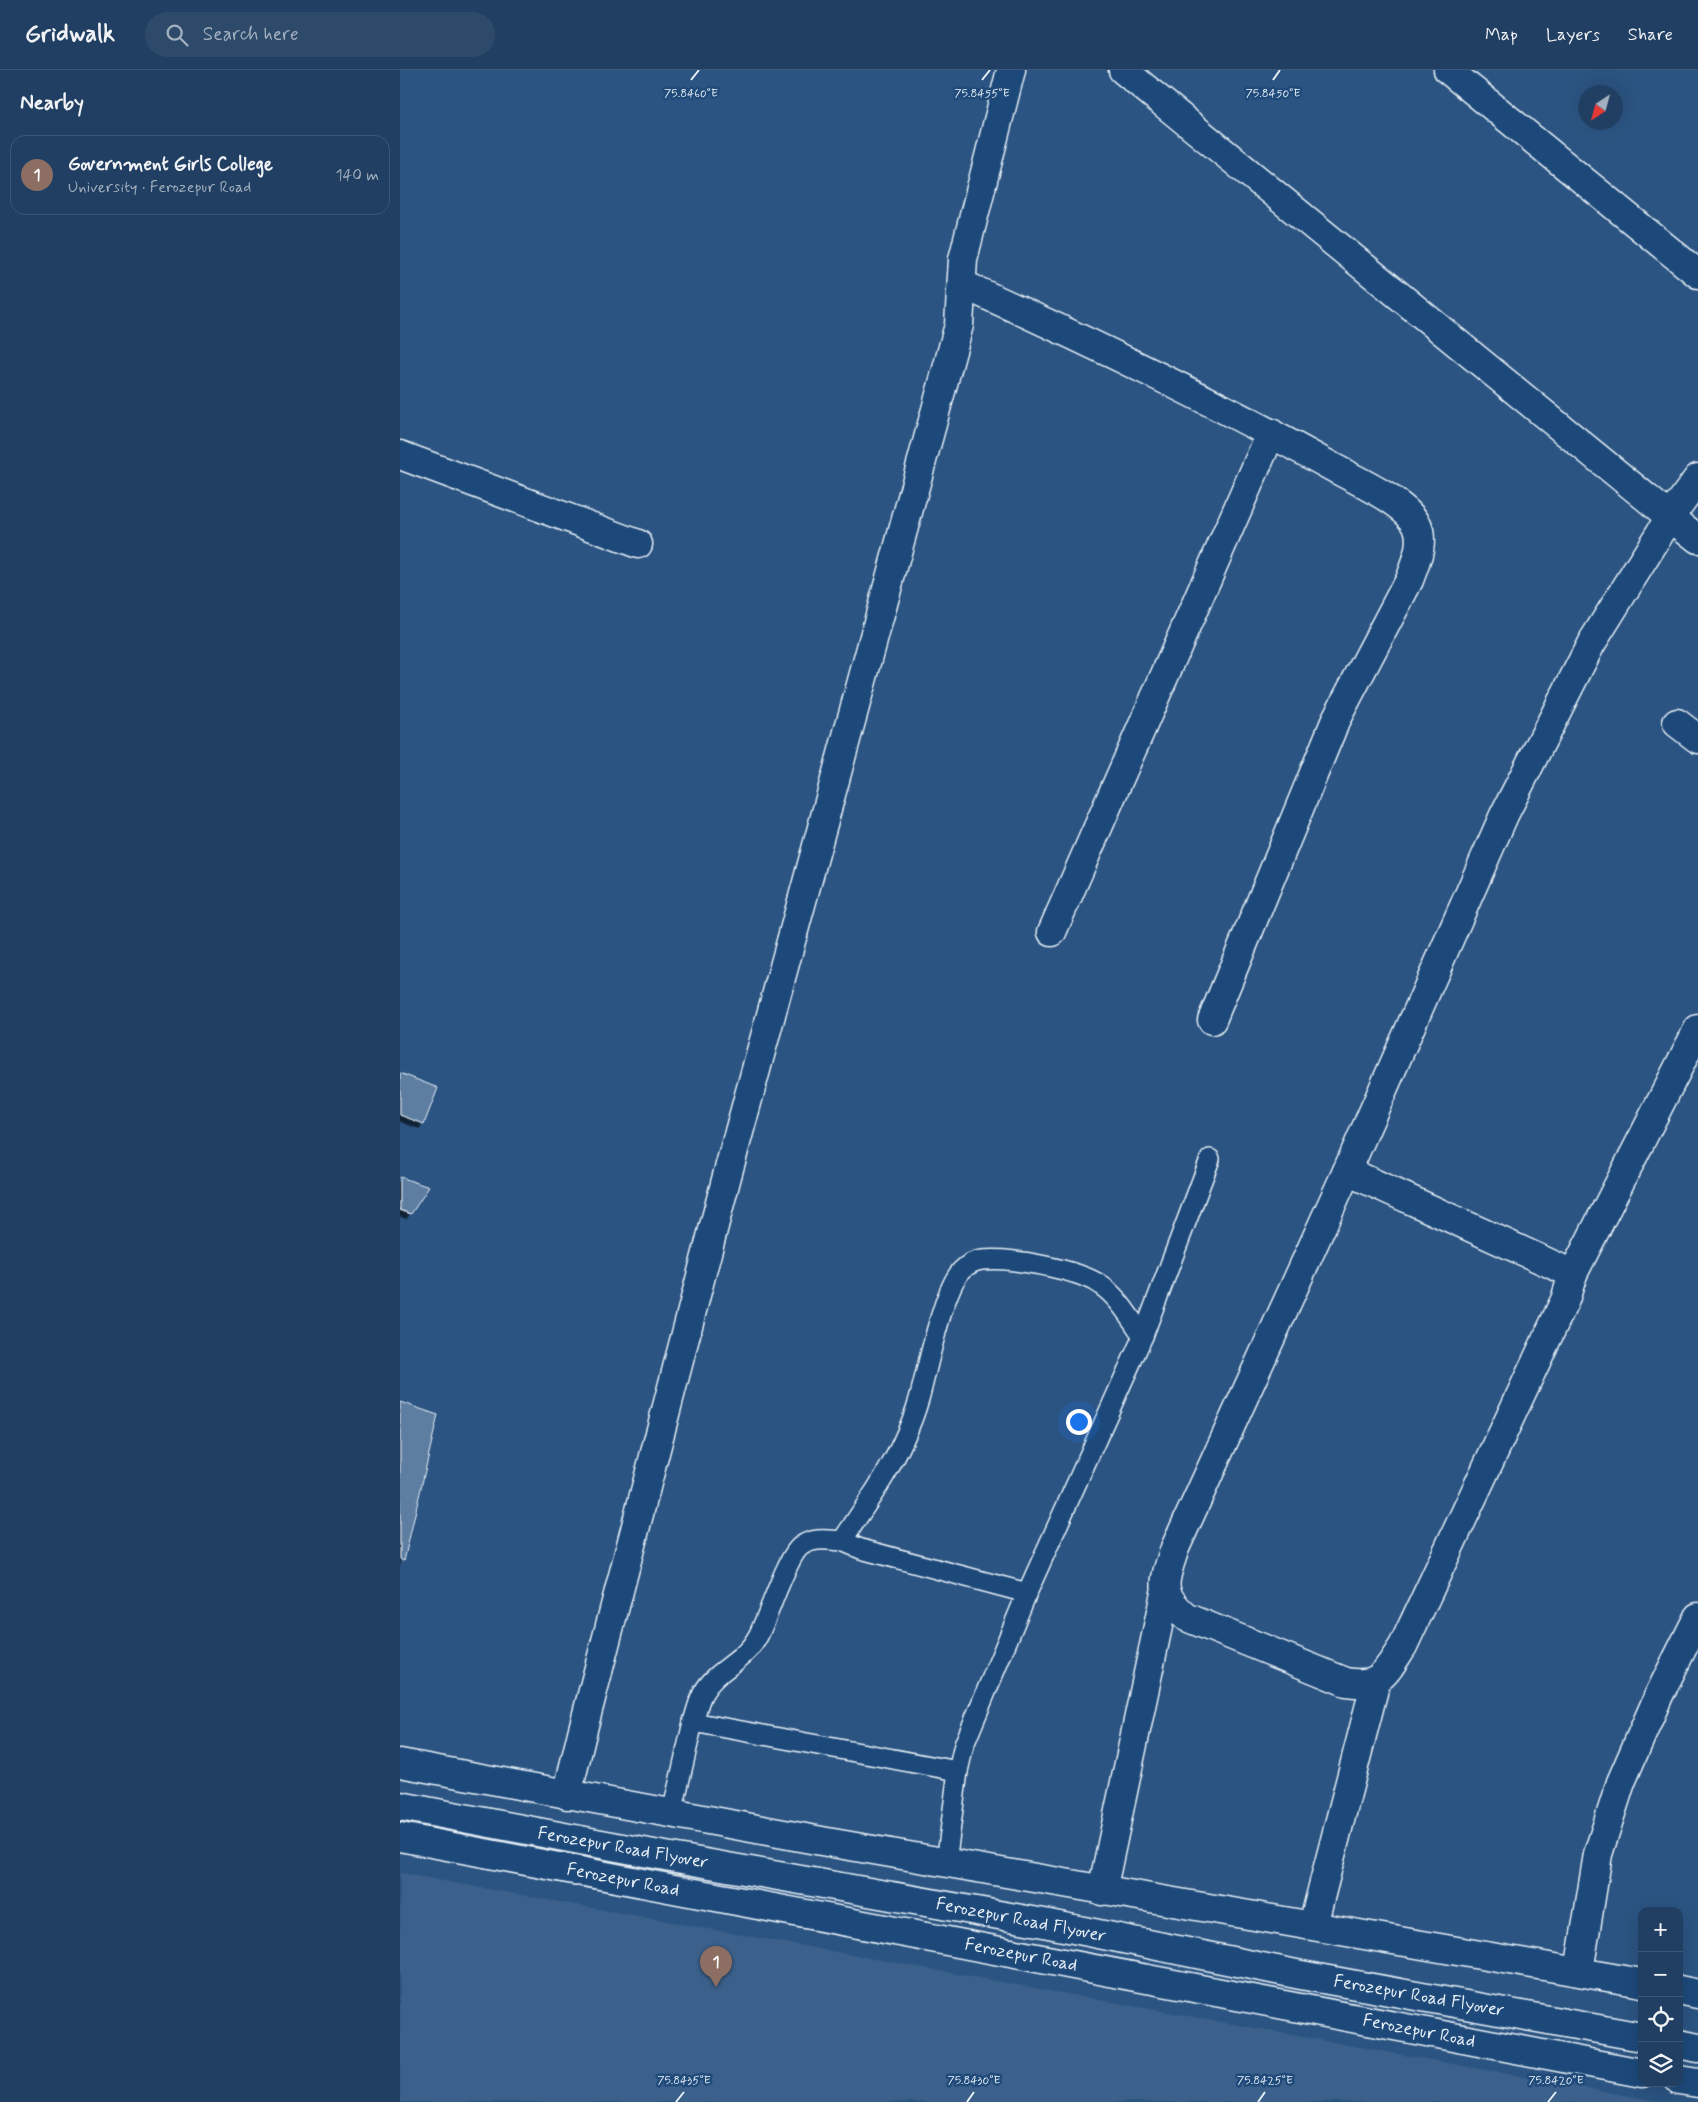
<!DOCTYPE html>
<html lang="en">
<head>
<meta charset="utf-8">
<style>
  :root { --surface:#203f62; --page:#2d4a6b; --text:#f1f3f6; --muted:#a2afbe; --line:#3d5877; --accent:#ea580c }
  body { margin:0; font-family:Mynerve,sans-serif; background:var(--page); color:var(--text) }
  .controls { position:absolute; right:15px; bottom:15px; display:grid; overflow:hidden; border-radius:10px; box-shadow:0 5px 20px #0002 }
  .controls button { width:45px; height:45px; display:grid; place-items:center; padding:0; border:0; border-bottom:1px solid var(--line); background:var(--surface); color:var(--text); font:25px sans-serif }
  .compass { position:absolute; left:1178px; top:15px; width:45px; height:45px; border-radius:50%; background:var(--surface); box-shadow:0 5px 20px #0002; rotate:216deg }
  .you { position:absolute; left:678px; top:1351px; width:18px; height:18px; margin:-12px; border:4px solid #fff; border-radius:50%; background:#1a73e8; box-shadow:0 0 0 8px #1a73e833 }
  .badge { display:grid; place-items:center; width:32px; height:32px; border-radius:50%; background:var(--accent); color:#fff; font-size:16px; font-weight:700 }
  .pin { position:absolute; translate:-50% -41px; filter:drop-shadow(0 1px 2px #0008) }
  .pin::after { content:''; position:absolute; top:26px; width:18px; height:15px; background:inherit; clip-path:polygon(0 0,100% 0,50% 100%) }
  .list { margin:0; padding:0; list-style:none }
  h2 { display:flex; justify-content:space-between; align-items:center; height:65px; margin:0; padding:0 20px; font-size:21px }
  h2 small { font-size:16px; font-weight:400; color:var(--muted) }
  .list li { display:grid; grid-template-columns:32px 1fr auto; gap:15px; align-items:center; box-sizing:border-box; height:80px; margin:0 10px 10px; padding:0 10px; border:1px solid var(--line); border-radius:15px }
  .list b { display:block; font-size:19px; white-space:nowrap }
  .list p { margin:0; font-size:16px; white-space:nowrap; color:var(--muted) }
  .list em { font-size:16px; font-style:normal; color:var(--muted) }
  .icon { flex:none; width:28px; height:28px; fill:none; stroke:currentColor; stroke-width:2; stroke-linecap:round; stroke-linejoin:round }
  .map { position:relative; flex:none; width:1298px; height:2032px; overflow:hidden }
  header { display:flex; align-items:center; gap:30px; box-sizing:border-box; height:70px; padding:0 25px; background:var(--surface); border-bottom:1px solid var(--line) }
  header strong { font-size:24px }
  nav { display:flex; gap:28px; margin-inline-start:auto; font-size:18px }
  .search { width:350px; height:45px; background:var(--page); display:flex; align-items:center; gap:12px; box-sizing:border-box; padding:0 18px; border-radius:28px; color:var(--muted); font-size:19px }
  main { display:flex }
  aside { flex:1; background:var(--surface) }
  .map>svg:first-child { display:block }
</style>
</head>
<body>
<header>
<strong>Gridwalk</strong>
<div class="search"><svg class="icon" aria-label="search" viewBox="0 0 24 24"><circle cx="10" cy="10" r="6"/><path d="M15 15l6 6"/></svg>Search here</div>
<nav><a>Map</a><a>Layers</a><a>Share</a></nav>
</header>
<main>
<aside>
<h2>Nearby<small></small></h2>
<ul class="list">
<li><span class="badge" style="background:#8d6e63">1</span><div><b>Government Girls College</b><p>University · Ferozepur Road</p></div><em>140 m</em></li>
</ul>
</aside>
<div class="map">
<svg width="1298" height="2032" viewBox="0 0 1298 2032">
  <defs>
    <filter id="shadow"><feDropShadow dx="-4.5" dy="4.5" stdDeviation="0" flood-color="#0009"/></filter>
  </defs>
  <rect width="100%" height="100%" fill="#2b5482"/>
  <filter id="ink" filterUnits="userSpaceOnUse"><feTurbulence type="fractalNoise" baseFrequency=".02" numOctaves="2"/><feDisplacementMap in="SourceGraphic" scale="10" xChannelSelector="R" yChannelSelector="G"/><feConvolveMatrix kernelMatrix="1 2 1 2 8 2 1 2 1" color-interpolation-filters="sRGB"/></filter>
  <g filter="url(#ink)">
    <polygon fill="#3a608b" points="0,1803 1263,2032 0,2032"/>
    <g fill="#5d7da1" stroke="#e8f1f8" filter="url(#shadow)">
      <polygon points="0,1003 38,1018 24,1054 0,1045"/>
      <polygon points="0,1107 29,1117 11,1144 0,1140"/>
      <polygon points="0,1332 38,1345 4,1491 0,1489"/>
    </g>
    <g fill="none" stroke-linecap="round" stroke-linejoin="round">
      <g stroke="#e8f1f8" stroke-width="22">
        <g id="service">
          <polyline points="743,1266 810,1089"/>
          <polyline points="442,1471 461,1479 627,1523"/>
          <path d="M293,1652C296,1643 298,1632 303,1623C316,1599 345,1592 358,1566C368,1547 387,1486 401,1476C413,1467 428,1470 442,1471C461,1442 489,1403 503,1371C509,1358 515,1343 519,1329C527,1301 543,1218 562,1200C567,1195 574,1191 582,1190C609,1187 676,1199 699,1214C718,1226 730,1248 743,1266L627,1523L564,1675L558,1701L546,1793"/>
          <polyline points="272,1743 293,1652 558,1701"/>
        </g>
      </g>
      <g stroke="#e8f1f8" stroke-width="31">
        <g id="minor">
          <path d="M723,0L1270,447L1191,574L1104,745L947,1101L775,1478C764,1512 757,1521 786,1547L946,1612C981,1618 985,1603 1003,1576L1165,1230L1173,1204L1298,959"/>
          <polyline points="1048,0 1298,204"/>
          <path d="M562,214C688,271 814,331 934,398C956,410 1007,433 1017,455C1025,473 1015,494 1009,510L937,647L812,950"/>
          <polyline points="0,385 238,474"/>
          <polyline points="1298,408 1270,447 1298,469"/>
          <polyline points="1277,653 1298,669"/>
          <polyline points="652,862 871,363"/>
          <polyline points="947,1101 1173,1204"/>
          <polyline points="167,1725 182,1663 327,1106 559,255 563,189 611,0"/>
          <polyline points="702,1821 765,1523"/>
          <polyline points="913,1855 976,1611"/>
          <polyline points="1179,1901 1198,1784 1221,1712 1259,1625 1298,1547"/>
        </g>
      </g>
      <g stroke="#e8f1f8" stroke-width="31">
        <g id="secondary">
          <polyline points="0,1693 427,1772 1242,1913"/>
          <polyline points="0,1767 1242,2003"/>
          <polyline points="1279,1920 1298,1924"/>
          <polyline points="1279,2010 1298,2013"/>
        </g>
      </g>
      <g stroke="#e8f1f8" stroke-width="31">
        <g id="primary">
          <polyline points="0,1736 254,1784 644,1853 901,1905 1242,1967"/>
          <polyline points="1279,1974 1298,1978"/>
        </g>
      </g>
      <use href="#service" stroke="#1f4a7a" stroke-width="19"/>
      <use href="#minor" stroke="#1f4a7a" stroke-width="28"/>
      <use href="#secondary" stroke="#1f4a7a" stroke-width="28"/>
      <use href="#primary" stroke="#1f4a7a" stroke-width="28"/>
    </g>
  </g>
  <path fill="none" stroke="#e8f1f8" stroke-width="2" d="M291,10L299,0M582,10L590,0M873,10L880,0M276,2032L284,2022M567,2032L574,2022M858,2032L865,2022M1148,2032L1156,2022"/>
  <g text-anchor="middle" dominant-baseline="central" stroke-width="5" stroke-linejoin="round" paint-order="stroke">
    <g font-size="18" fill="#e8f1f8" stroke="#1f4a7a">
      <text transform="translate(223 1778) rotate(10)">Ferozepur Road Flyover</text>
      <text transform="translate(223 1810) rotate(11)">Ferozepur Road</text>
      <text transform="translate(621 1850) rotate(11)">Ferozepur Road Flyover</text>
      <text transform="translate(621 1885) rotate(11)">Ferozepur Road</text>
      <text transform="translate(1019 1926) rotate(10)">Ferozepur Road Flyover</text>
      <text transform="translate(1019 1961) rotate(11)">Ferozepur Road</text>
    </g>
  </g>
  <g font-size="12" text-anchor="middle" fill="#e8f1f8" stroke="#1f4a7a" stroke-width="5" stroke-linejoin="round" paint-order="stroke">
    <text x="582" y="27">75.8455°E</text>
    <text x="873" y="27">75.8450°E</text>
    <text x="291" y="27">75.8460°E</text>
    <text x="284" y="2014">75.8435°E</text>
    <text x="574" y="2014">75.8430°E</text>
    <text x="865" y="2014">75.8425°E</text>
    <text x="1156" y="2014">75.8420°E</text>
  </g>
</svg>
<div class="controls">
<button>+</button>
<button>−</button>
<button><svg class="icon" aria-label="locate" viewBox="0 0 24 24"><circle cx="12" cy="12" r="6"/><path d="M12 2v4M12 18v4M2 12h4M18 12h4"/></svg></button>
<button><svg class="icon" aria-label="layers" viewBox="0 0 24 24"><path d="M12 4l9 5-9 5-9-5zM3 14l9 5 9-5"/></svg></button>
</div>
<svg class="compass" viewBox="-18 -18 36 36"><path d="M0-13l5 13h-10z" fill="#e53935"/><path d="M0 13l5-13h-10z" fill="#a2afbe"/></svg>
<div class="you"></div>
<div class="pin badge" style="left:316px;top:1917px;background:#8d6e63">1</div>
</div>
</main>
</body>
</html>
